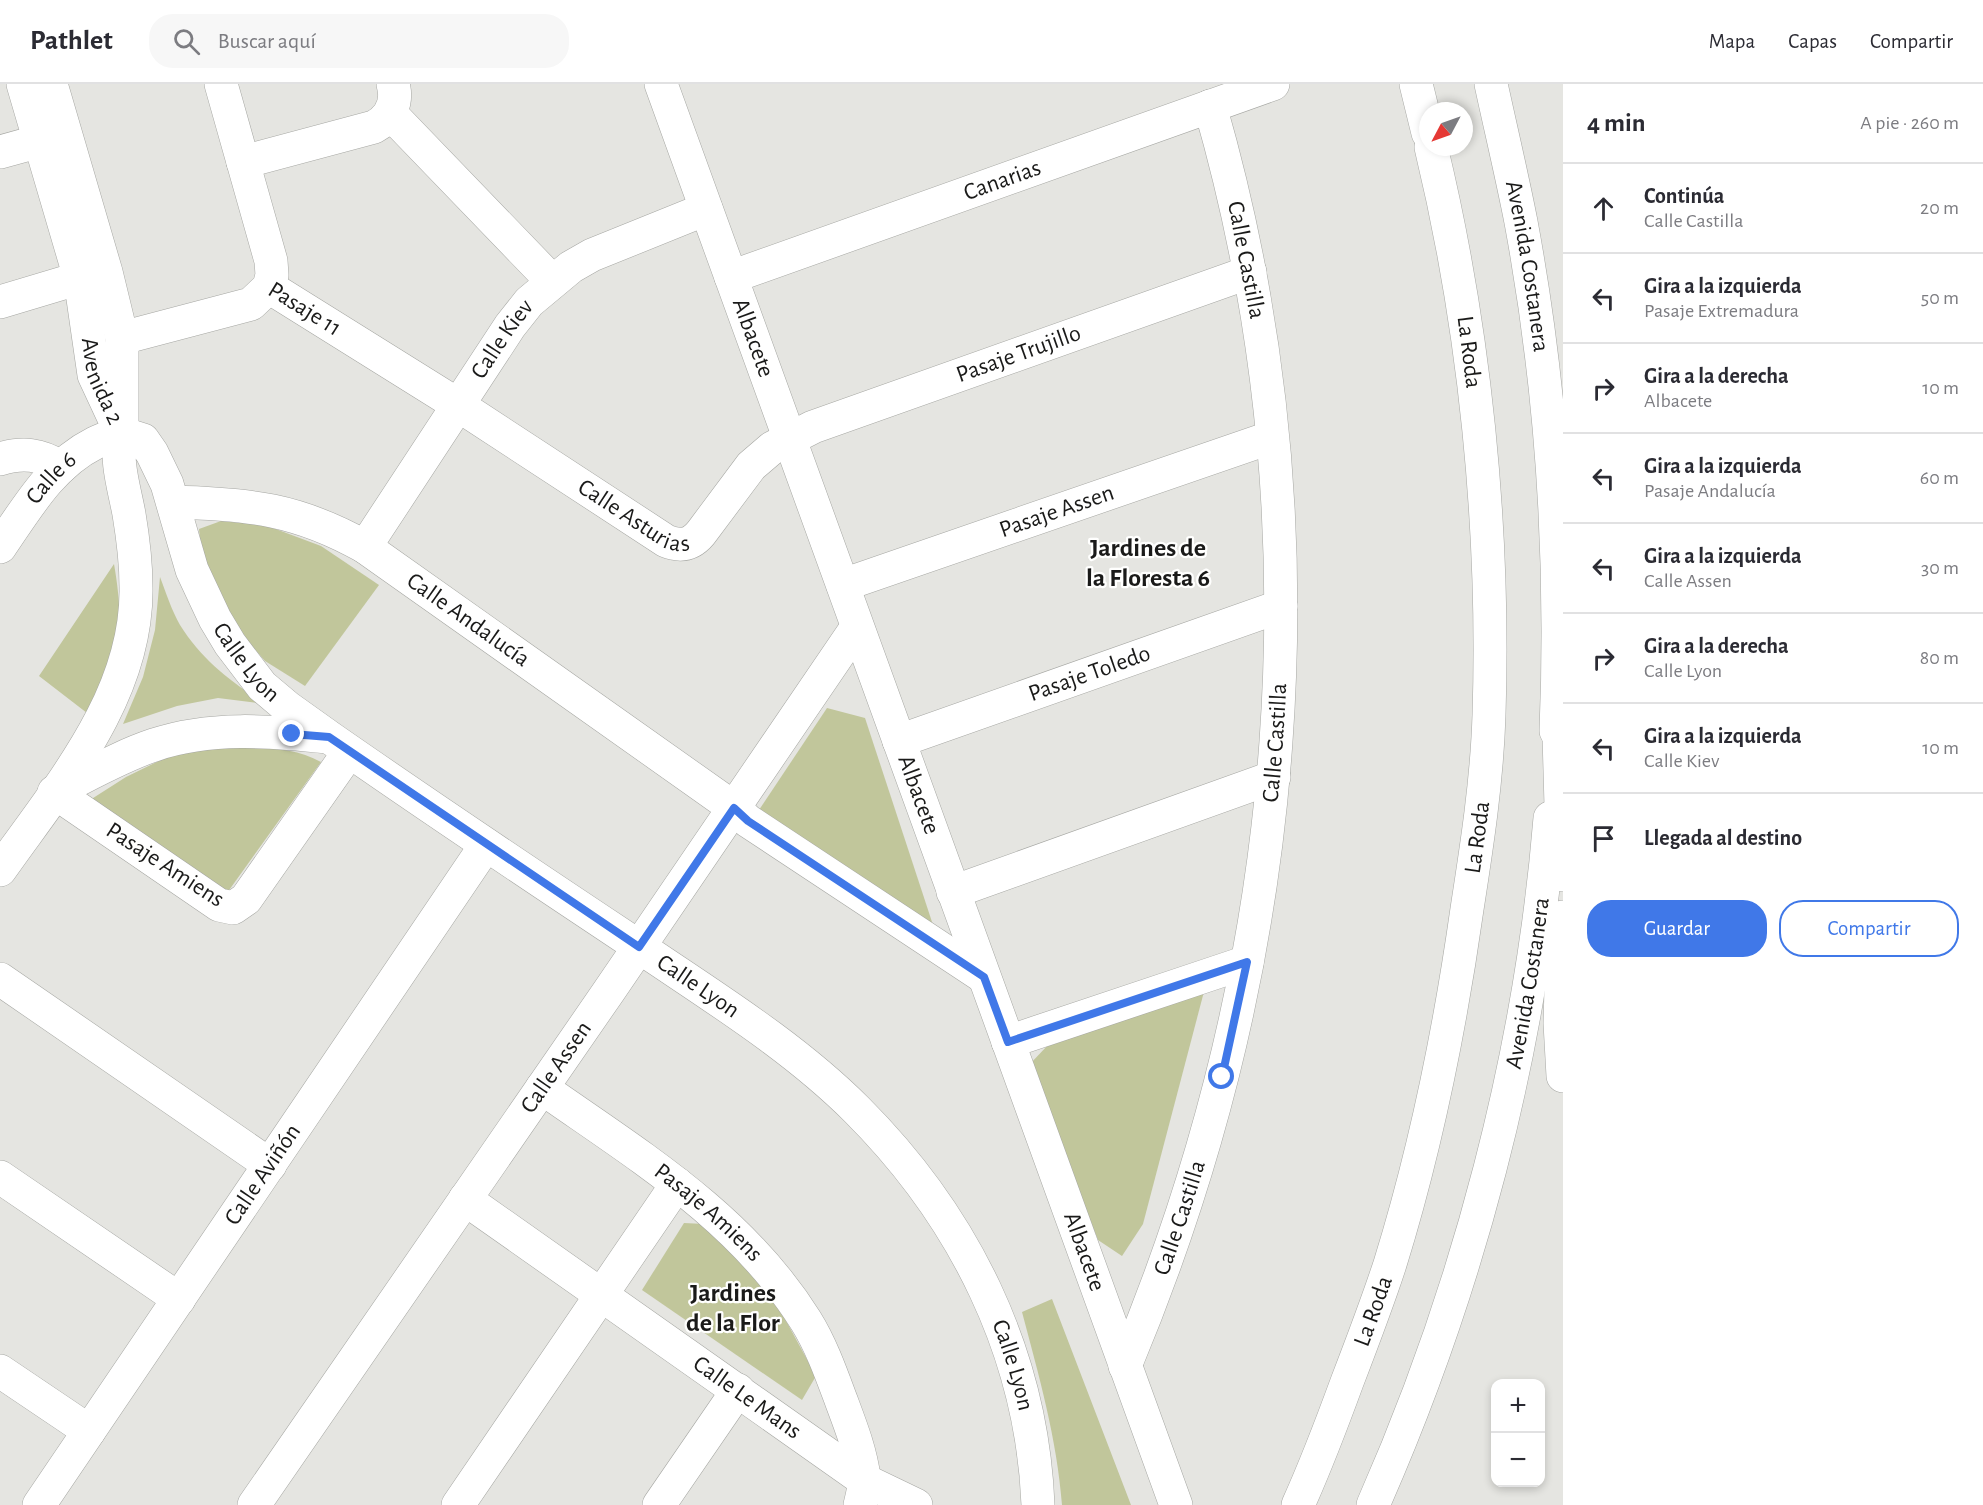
<!DOCTYPE html>
<html lang="es">
<head>
<meta charset="utf-8">
<style>
  :root { --surface:#fff; --page:#f7f7f7; --text:#2b2b33; --muted:#7c7c81; --line:#e1e1e2; --accent:#4078e8 }
  body { margin:0; font-family:"Alegreya Sans",sans-serif; background:var(--page); color:var(--text) }
  .controls { position:absolute; right:18px; bottom:18px; display:grid; overflow:hidden; border-radius:12px; box-shadow:0 3px 9px #0003 }
  .controls button { width:54px; height:54px; display:grid; place-items:center; padding:0; border:0; border-bottom:2px solid var(--line); background:var(--surface); color:var(--text); font:30px sans-serif }
  .compass { position:absolute; left:1419px; top:18px; width:54px; height:54px; border-radius:50%; background:var(--surface); box-shadow:0 3px 9px #0003; rotate:229deg }
  .stop { position:absolute; width:18px; height:18px; margin:-14px; border:4px solid #4078e8; border-radius:50%; background:#fff }
  .stop.end { background:#4078e8; border-color:#fff; box-shadow:0 2px 6px #0008 }
  .list { margin:0; padding:0; list-style:none }
  h2 { display:flex; justify-content:space-between; align-items:center; height:78px; margin:0; padding:0 24px; font-size:26px }
  h2 small { font-size:20px; font-weight:400; color:var(--muted) }
  .list li { display:grid; grid-template-columns:39px 1fr auto; gap:18px; align-items:center; box-sizing:border-box; height:90px; padding:0 24px; border-top:2px solid var(--line) }
  .list b { display:block; font-size:22px; white-space:nowrap }
  .list p { margin:0; font-size:20px; white-space:nowrap; color:var(--muted) }
  .list em { font-size:20px; font-style:normal; color:var(--muted) }
  .actions { display:flex; gap:12px; padding:18px 24px }
  .actions a { flex:1; padding:14px 0; border:2px solid var(--accent); border-radius:24px; text-align:center; font-size:21px; color:var(--accent) }
  .actions .main { background:var(--accent); color:#fff }
  .icon { flex:none; width:33px; height:33px; fill:none; stroke:currentColor; stroke-width:2; stroke-linecap:round; stroke-linejoin:round }
  .map { position:relative; flex:none; width:1563px; height:1421px; overflow:hidden }
  header { display:flex; align-items:center; gap:36px; box-sizing:border-box; height:84px; padding:0 30px; background:var(--surface); border-bottom:2px solid var(--line) }
  header strong { font-size:28px }
  nav { display:flex; gap:33px; margin-inline-start:auto; font-size:21px }
  .search { width:420px; height:54px; background:var(--page); display:flex; align-items:center; gap:15px; box-sizing:border-box; padding:0 21px; border-radius:24px; color:var(--muted); font-size:22px }
  main { display:flex }
  aside { flex:1; background:var(--surface) }
  .map>svg:first-child { display:block }
</style>
</head>
<body>
<header>
<strong>Pathlet</strong>
<div class="search"><svg class="icon" aria-label="search" viewBox="0 0 24 24"><circle cx="10" cy="10" r="6"/><path d="M15 15l6 6"/></svg>Buscar aquí</div>
<nav><a>Mapa</a><a>Capas</a><a>Compartir</a></nav>
</header>
<main>
<div class="map">
<svg width="1563" height="1421" viewBox="0 0 1563 1421">
  <rect width="100%" height="100%" fill="#e5e5e1"/>
  <g fill="#c1c69b">
    <polygon points="221,437 265,441 321,462 379,501 305,602 265,577 231,538 201,465 199,445"/>
    <path d="M114,480C120,515 124,553 109,587C102,601 94,615 87,629L39,592Z"/>
    <path d="M160,493C166,509 172,527 180,541C202,576 232,599 266,620L218,614L177,622L123,640L143,593L155,546Z"/>
    <polygon points="827,624 865,634 934,844 759,726"/>
    <path d="M207,664C245,664 287,659 321,678L227,809L90,716L126,693L171,671Z"/>
    <polygon points="1206,900 1143,1140 1122,1172 1098,1156 1029,981 1049,960"/>
    <polygon points="684,1139 704,1140 765,1198 816,1292 802,1316 642,1206"/>
    <path d="M1052,1215L1131,1421H1062C1057,1355 1039,1292 1022,1228Z"/>
  </g>
  <g fill="none" stroke-linecap="round" stroke-linejoin="round">
    <g stroke="#a6a7a3" stroke-width="34">
      <g id="street">
        <path id="s1" d="M661,0L1176,1421"/>
        <polyline points="1416,0 1428,49"/>
        <polyline points="390,29 552,197"/>
        <polyline points="0,68 40,57"/>
        <path d="M243,78L374,43C391,34 398,18 393,0"/>
        <path id="s2" d="M731,193L1273,0"/>
        <path id="s3" d="M269,203L458,321L666,457C681,463 691,461 701,449L751,382L772,364L813,343L1250,188"/>
        <polyline points="0,218 80,194"/>
        <polyline points="122,254 251,220 269,203 272,191 271,177 221,0"/>
        <path d="M0,375C23,368 40,370 61,383"/>
        <path id="s4" d="M173,418C249,420 298,425 365,463L734,724L748,737L984,893"/>
        <path id="s5" d="M365,463L510,242L529,218L571,183L592,171L706,125"/>
        <path id="s6" d="M843,501L1272,353"/>
        <path id="s7" d="M899,657L1281,522"/>
        <path d="M58,706C90,690 121,672 154,661C210,642 270,647 328,653"/>
        <polyline points="54,708 219,821 233,824 246,815 349,668"/>
        <path id="s8" d="M0,786C59,702 138,612 136,503C136,478 133,454 129,430C124,403 115,377 121,349L143,356L152,369L167,400L192,486L215,535L230,560L262,602L287,623L329,653C431,724 534,793 638,862C713,913 793,962 857,1026C964,1133 1032,1269 1038,1421"/>
        <polyline points="953,808 1274,693"/>
        <polyline points="0,895 270,1081"/>
        <polyline points="1008,958 1247,878"/>
        <path id="s9" d="M542,1004C639,1072 742,1134 806,1237C821,1261 831,1289 841,1316C850,1340 861,1368 864,1394C865,1402 862,1413 860,1421"/>
        <polyline points="0,1093 179,1215"/>
        <path id="s10" d="M465,1115L864,1396L916,1421"/>
        <path id="s11" d="M1125,1282C1293,881 1331,442 1210,22"/>
        <polyline points="0,1287 89,1347"/>
        <path id="s12" d="M39,1421L486,761"/>
        <path id="s13" d="M254,1421L609,907L857,543"/>
        <polyline points="458,1421 677,1100"/>
        <polyline points="659,1421 738,1306"/>
        <path id="s14" d="M1298,1421C1316,1381 1332,1339 1347,1298C1362,1259 1377,1220 1390,1180C1426,1064 1450,945 1467,825C1477,761 1487,696 1489,631C1495,444 1475,245 1431,63"/>
      </g>
    </g>
    <g stroke="#a6a7a3" stroke-width="34">
      <g id="secondary">
        <path id="s15" d="M23,0L80,194L94,291L121,349"/>
        <polyline points="51,0 106,188 122,254 122,341"/>
        <path id="s16" d="M0,463C27,424 51,381 95,359C103,355 113,352 121,349"/>
      </g>
    </g>
    <g stroke="#a6a7a3" stroke-width="34">
      <g id="primary">
        <path id="s17" d="M1491,0C1501,46 1512,92 1521,138C1552,305 1563,477 1556,647"/>
        <path id="s18" d="M1373,1421C1468,1206 1531,968 1550,734"/>
      </g>
    </g>
    <g stroke="#a6a7a3" stroke-width="34">
      <g id="highway">
        <polyline points="1558,617 1563,791"/>
        <polyline points="1563,833 1560,939 1563,992"/>
      </g>
    </g>
    <use href="#street" stroke="#fff" stroke-width="33"/>
    <use href="#secondary" stroke="#fff" stroke-width="33"/>
    <use href="#primary" stroke="#fff" stroke-width="33"/>
    <use href="#highway" stroke="#fff" stroke-width="33"/>
  </g>
  <g fill="none" stroke-linecap="round" stroke-linejoin="round">
    <polyline stroke="#4078e8" stroke-width="8" points="292,650 329,653 639,863 734,724 748,737 984,893 1008,958 1247,878 1222,993"/>
  </g>
  <g text-anchor="middle" dominant-baseline="central" stroke-width="4.5" stroke-linejoin="round" paint-order="stroke">
    <g font-size="24" fill="#1a1a19" stroke="#fffffe">
      <text stroke="none"><textPath href="#s2" startOffset="288">Canarias</textPath></text>
      <text transform="translate(1246 176) rotate(79)">Calle Castilla</text>
      <text stroke="none"><textPath href="#s17" startOffset="186">Avenida Costanera</textPath></text>
      <text stroke="none"><textPath href="#s3" startOffset="42">Pasaje 11</textPath></text>
      <text stroke="none"><textPath href="#s1" startOffset="270">Albacete</textPath></text>
      <text stroke="none"><textPath href="#s5" startOffset="249">Calle Kiev</textPath></text>
      <text transform="translate(1469 268) rotate(83)">La Roda</text>
      <text stroke="none"><textPath href="#s3" startOffset="886">Pasaje Trujillo</textPath></text>
      <text stroke="none"><textPath href="#s15" startOffset="308">Avenida 2</textPath></text>
      <text stroke="none"><textPath href="#s16" startOffset="86">Calle 6</textPath></text>
      <text stroke="none"><textPath href="#s3" startOffset="432">Calle Asturias</textPath></text>
      <text stroke="none"><textPath href="#s6" startOffset="226">Pasaje Assen</textPath></text>
      <text stroke="none"><textPath href="#s4" startOffset="326">Calle Andalucía</textPath></text>
      <text stroke="none"><textPath href="#s8" startOffset="746">Calle Lyon</textPath></text>
      <text stroke="none"><textPath href="#s7" startOffset="202">Pasaje Toledo</textPath></text>
      <text stroke="none"><textPath href="#s11" startOffset="644">Calle Castilla</textPath></text>
      <text stroke="none"><textPath href="#s1" startOffset="756">Albacete</textPath></text>
      <text stroke="none"><textPath href="#s14" startOffset="694">La Roda</textPath></text>
      <text transform="translate(165 781) rotate(33)">Pasaje Amiens</text>
      <text stroke="none"><textPath href="#s18" startOffset="546">Avenida Costanera</textPath></text>
      <text stroke="none"><textPath href="#s8" startOffset="1304">Calle Lyon</textPath></text>
      <text stroke="none"><textPath href="#s13" startOffset="532">Calle Assen</textPath></text>
      <text stroke="none"><textPath href="#s12" startOffset="399">Calle Aviñón</textPath></text>
      <text stroke="none"><textPath href="#s9" startOffset="208">Pasaje Amiens</textPath></text>
      <text stroke="none"><textPath href="#s11" startOffset="158">Calle Castilla</textPath></text>
      <text stroke="none"><textPath href="#s1" startOffset="1242">Albacete</textPath></text>
      <text stroke="none"><textPath href="#s14" startOffset="208">La Roda</textPath></text>
      <text stroke="none"><textPath href="#s8" startOffset="1808">Calle Lyon</textPath></text>
      <text stroke="none"><textPath href="#s10" startOffset="345">Calle Le Mans</textPath></text>
    </g>
    <g font-size="26" font-weight="bold" fill="#1a1a19" stroke="#fffffe">
      <text x="1148" y="464">Jardines de<tspan x="1148" dy="30">la Floresta 6</tspan></text>
      <text x="733" y="1209">Jardines<tspan x="733" dy="30">de la Flor</tspan></text>
    </g>
  </g>
</svg>
<div class="controls">
<button>+</button>
<button>−</button>
</div>
<svg class="compass" viewBox="-18 -18 36 36"><path d="M0-13l5 13h-10z" fill="#e53935"/><path d="M0 13l5-13h-10z" fill="#7c7c81"/></svg>
<div class="stop" style="left:1222px;top:993px"></div>
<div class="stop end" style="left:292px;top:650px"></div>
</div>
<aside>
<h2>4 min<small>A pie · 260 m</small></h2>
<ul class="list">
<li><svg class="icon" aria-label="ahead" viewBox="0 0 24 24"><path d="M12 20V5M6 11l6-6 6 6"/></svg><div><b>Continúa</b><p>Calle Castilla</p></div><em>20 m</em></li>
<li><svg class="icon" aria-label="left" viewBox="0 0 24 24"><path d="M17 20v-9H6M10 6l-5 5 5 5"/></svg><div><b>Gira a la izquierda</b><p>Pasaje Extremadura</p></div><em>50 m</em></li>
<li><svg class="icon" aria-label="right" viewBox="0 0 24 24"><path d="M7 20v-9h11M14 6l5 5-5 5"/></svg><div><b>Gira a la derecha</b><p>Albacete</p></div><em>10 m</em></li>
<li><svg class="icon" aria-label="left" viewBox="0 0 24 24"><path d="M17 20v-9H6M10 6l-5 5 5 5"/></svg><div><b>Gira a la izquierda</b><p>Pasaje Andalucía</p></div><em>60 m</em></li>
<li><svg class="icon" aria-label="left" viewBox="0 0 24 24"><path d="M17 20v-9H6M10 6l-5 5 5 5"/></svg><div><b>Gira a la izquierda</b><p>Calle Assen</p></div><em>30 m</em></li>
<li><svg class="icon" aria-label="right" viewBox="0 0 24 24"><path d="M7 20v-9h11M14 6l5 5-5 5"/></svg><div><b>Gira a la derecha</b><p>Calle Lyon</p></div><em>80 m</em></li>
<li><svg class="icon" aria-label="left" viewBox="0 0 24 24"><path d="M17 20v-9H6M10 6l-5 5 5 5"/></svg><div><b>Gira a la izquierda</b><p>Calle Kiev</p></div><em>10 m</em></li>
<li><svg class="icon" aria-label="arrive" viewBox="0 0 24 24"><path d="M6 21V4h12l-3 4 3 4H6"/></svg><div><b>Llegada al destino</b></div></li>
</ul>
<div class="actions"><a class="main">Guardar</a><a>Compartir</a></div>
</aside>
</main>
</body>
</html>
